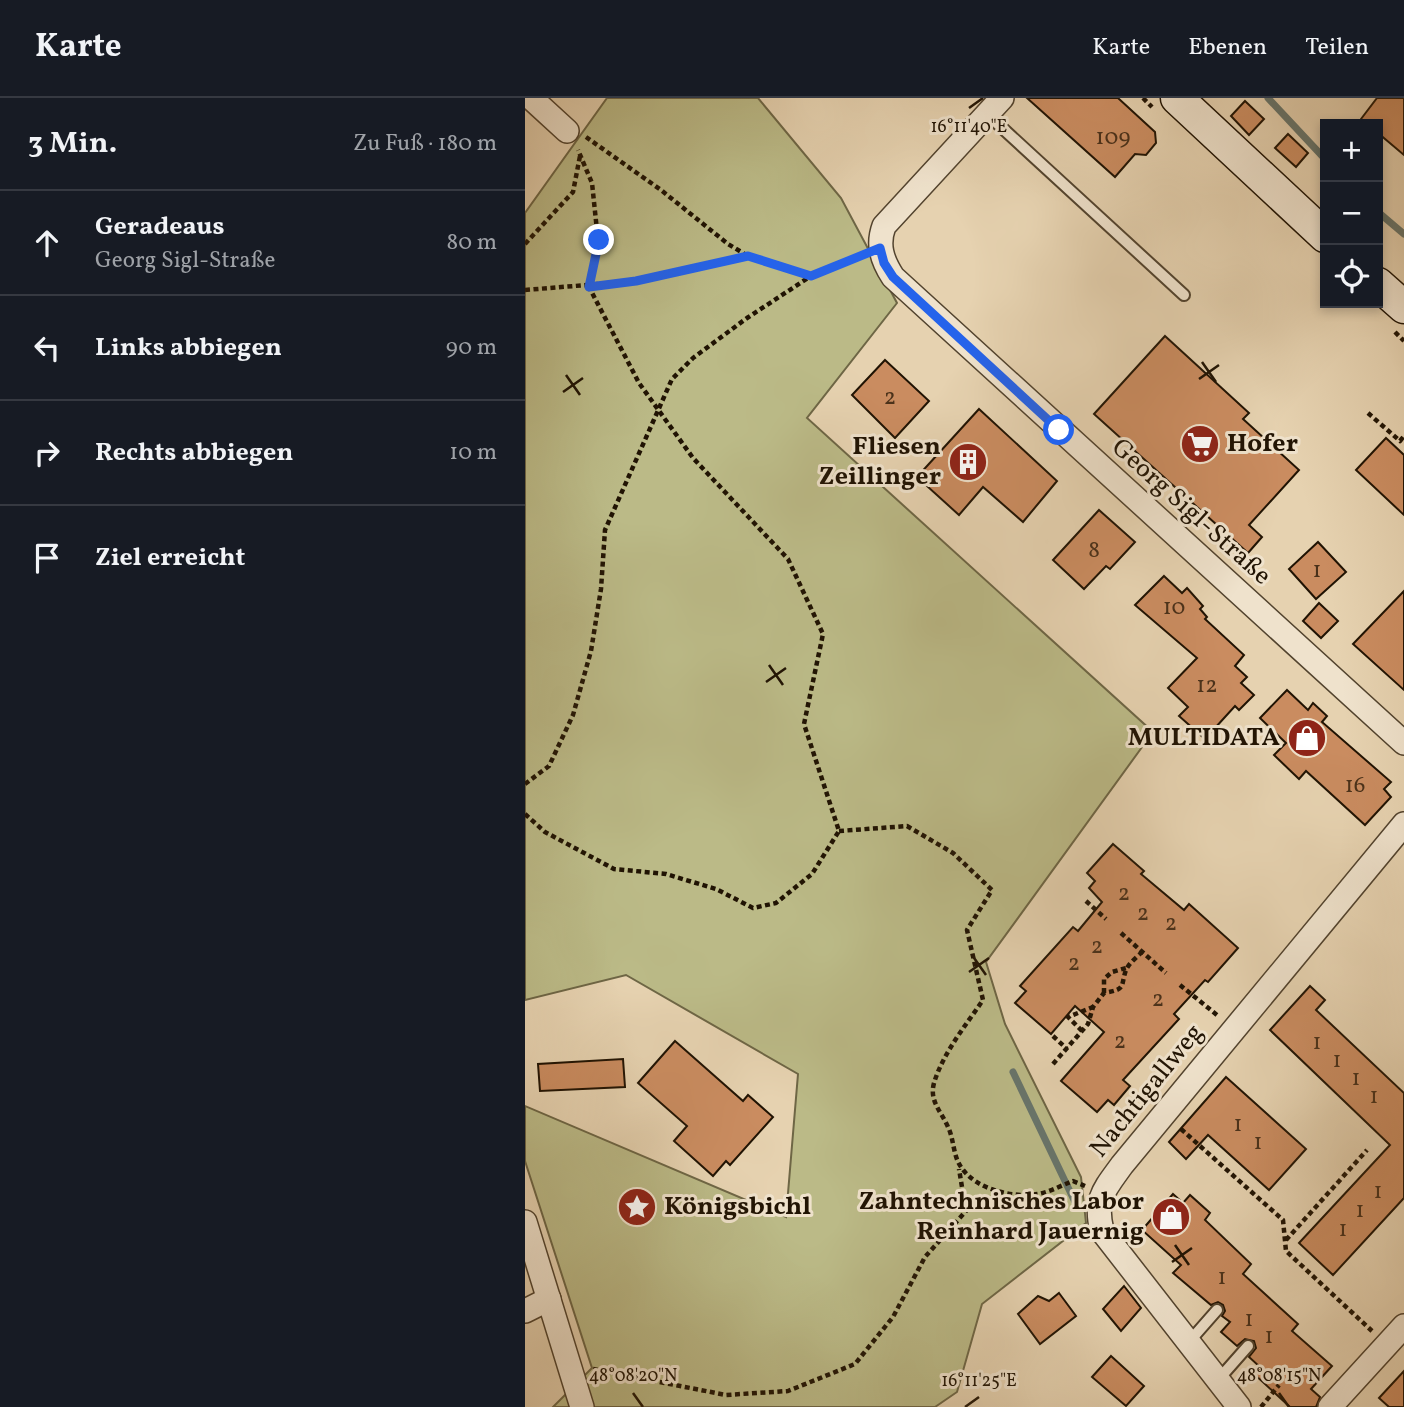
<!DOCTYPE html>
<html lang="de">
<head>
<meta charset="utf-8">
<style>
  :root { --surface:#171b24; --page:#242831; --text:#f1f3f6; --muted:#9ea1a6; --line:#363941 }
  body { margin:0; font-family:Vollkorn,serif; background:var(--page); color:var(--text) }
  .controls { position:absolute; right:21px; top:21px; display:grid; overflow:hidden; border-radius:0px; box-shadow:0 4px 10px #0003 }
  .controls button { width:63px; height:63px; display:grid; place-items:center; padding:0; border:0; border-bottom:2px solid var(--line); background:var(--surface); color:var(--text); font:35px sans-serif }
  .stop { position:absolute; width:21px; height:21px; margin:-16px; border:5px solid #2563eb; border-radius:50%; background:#fff }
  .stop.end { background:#2563eb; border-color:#fff; box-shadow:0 2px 7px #0008 }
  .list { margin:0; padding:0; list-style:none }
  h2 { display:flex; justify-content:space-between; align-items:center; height:91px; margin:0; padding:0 28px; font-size:30px }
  h2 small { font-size:23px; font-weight:400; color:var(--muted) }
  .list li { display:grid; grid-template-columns:46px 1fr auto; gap:21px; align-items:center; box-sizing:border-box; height:105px; padding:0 28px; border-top:2px solid var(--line) }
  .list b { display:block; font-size:26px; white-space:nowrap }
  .list p { margin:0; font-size:23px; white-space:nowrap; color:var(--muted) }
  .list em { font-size:23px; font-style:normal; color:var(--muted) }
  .icon { flex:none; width:38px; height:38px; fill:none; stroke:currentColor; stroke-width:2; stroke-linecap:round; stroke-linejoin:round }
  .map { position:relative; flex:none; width:879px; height:1309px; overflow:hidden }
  header { display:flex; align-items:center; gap:42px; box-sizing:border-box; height:98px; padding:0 35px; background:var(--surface); border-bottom:2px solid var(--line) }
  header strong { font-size:33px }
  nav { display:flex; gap:38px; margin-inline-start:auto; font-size:24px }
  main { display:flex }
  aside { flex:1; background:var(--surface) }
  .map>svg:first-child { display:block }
</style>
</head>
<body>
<header>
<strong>Karte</strong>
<nav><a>Karte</a><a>Ebenen</a><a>Teilen</a></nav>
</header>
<main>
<aside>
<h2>3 Min.<small>Zu Fuß · 180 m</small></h2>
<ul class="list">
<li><svg class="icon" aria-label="ahead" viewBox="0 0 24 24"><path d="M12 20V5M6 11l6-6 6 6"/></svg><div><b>Geradeaus</b><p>Georg Sigl-Straße</p></div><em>80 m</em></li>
<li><svg class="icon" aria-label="left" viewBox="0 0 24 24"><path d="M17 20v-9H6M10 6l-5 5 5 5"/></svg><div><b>Links abbiegen</b></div><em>90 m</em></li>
<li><svg class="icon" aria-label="right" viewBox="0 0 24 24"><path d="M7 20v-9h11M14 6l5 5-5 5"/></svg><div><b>Rechts abbiegen</b></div><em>10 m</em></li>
<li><svg class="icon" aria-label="arrive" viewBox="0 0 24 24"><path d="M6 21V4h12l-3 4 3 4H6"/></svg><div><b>Ziel erreicht</b></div></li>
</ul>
</aside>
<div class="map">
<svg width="879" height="1309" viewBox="0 0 879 1309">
  <rect width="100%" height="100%" fill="#e6d2b0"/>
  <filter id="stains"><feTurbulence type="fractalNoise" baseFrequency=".00286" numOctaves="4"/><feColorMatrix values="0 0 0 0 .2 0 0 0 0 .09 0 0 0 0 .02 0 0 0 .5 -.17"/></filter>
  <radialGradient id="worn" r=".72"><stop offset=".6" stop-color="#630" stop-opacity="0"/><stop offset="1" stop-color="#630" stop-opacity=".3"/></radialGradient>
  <polygon fill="#bbba87" stroke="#6e6645" stroke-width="2" points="82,0 233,0 316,100 372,205 282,320 628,634 461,864 480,926 556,1079 561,1125 457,1206 432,1294 410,1309 28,1309 67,1270 0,1063 0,1008 261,1119 273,976 101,877 0,902 0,115"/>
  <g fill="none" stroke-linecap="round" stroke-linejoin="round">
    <g stroke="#67756c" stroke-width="7">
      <polyline points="743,0 800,61"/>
      <polyline points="853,114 879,136"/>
      <polyline points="488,974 550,1104"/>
    </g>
  </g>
  <g fill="#ca8c60" stroke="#201303" stroke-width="2">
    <polygon points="502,0 593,0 630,34 631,45 621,57 610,56 590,79"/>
    <polygon points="852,0 879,0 879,57 853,35 853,26 842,26 836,21"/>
    <polygon points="720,3 739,21 724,37 706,18"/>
    <polygon points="763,36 783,55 771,69 750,50"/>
    <polygon points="640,238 724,315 718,321 774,372 724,427 737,439 723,455 569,316"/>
    <polygon points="360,262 404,303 370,340 327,297"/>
    <polygon points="454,311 532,383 498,424 458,389 434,417 392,379"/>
    <polygon points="861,340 879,357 879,417 831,372"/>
    <polygon points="574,412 610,444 585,471 581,468 559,491 528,462"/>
    <polygon points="793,444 821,474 791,501 764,471"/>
    <polygon points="639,478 657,495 662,490 678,508 675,511 682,519 680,521 719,557 710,568 722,579 716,585 729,597 714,612 710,608 680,641 654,618 663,609 643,590 672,560 610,507"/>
    <polygon points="879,493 879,592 828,546"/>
    <polygon points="794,505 813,523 796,540 778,523"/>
    <polygon points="762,592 783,612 788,605 802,618 797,624 866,684 859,691 866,699 840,727 781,673 774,681 749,657 761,645 735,620"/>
    <polygon points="588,746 619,773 616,776 659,812 664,806 713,850 683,884 680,882 649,916 654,921 598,982 605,988 589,1007 583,1002 572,1014 536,983 579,934 550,908 526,936 490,905 501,893 495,888 548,829 553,833 577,804 564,790 570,783 562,775"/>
    <polygon points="785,888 800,902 791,912 879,995 879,1100 808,1177 774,1145 865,1047 745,932"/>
    <polygon points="150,943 218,1003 223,997 248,1019 205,1067 201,1063 188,1078 149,1043 162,1028 113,985"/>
    <polygon points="98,961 100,989 15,993 13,966"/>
    <polygon points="701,979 781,1051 744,1092 683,1037 661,1061 644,1044"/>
    <polygon points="648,1096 658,1105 665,1097 685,1115 680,1122 726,1166 718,1176 773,1226 767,1233 807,1268 786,1291 795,1299 791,1309 765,1309 729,1276 735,1269 724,1259 731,1250 729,1243 720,1241 712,1248 696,1234 705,1224 697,1218 700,1213 698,1207 693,1204 686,1207 648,1175 656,1167 617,1132"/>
    <polygon points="599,1188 616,1210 596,1233 578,1211"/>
    <polygon points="534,1195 551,1218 515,1246 493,1216 513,1198 524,1203"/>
    <polygon points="586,1258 619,1288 601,1308 567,1279"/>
    <polygon points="879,1273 879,1309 864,1309 854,1300"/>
  </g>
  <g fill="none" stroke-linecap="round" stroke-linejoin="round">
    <g stroke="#52432e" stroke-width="14">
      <g id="service">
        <polyline points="462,16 659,197"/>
        <polyline points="663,1245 692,1212"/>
        <polyline points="693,1282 723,1248"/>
      </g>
    </g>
    <g stroke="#52432e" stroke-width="26">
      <g id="minor">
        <polyline points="6,0 42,33"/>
        <path d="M477,0L359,128C352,147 357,162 368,179L879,645"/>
        <polyline points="0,1124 57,1309"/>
        <polyline points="0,1213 24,1201"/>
        <path d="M714,1309L577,1133C569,1101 579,1092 597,1067L879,726"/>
        <polyline points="805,1309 879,1228"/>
      </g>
    </g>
    <g stroke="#201303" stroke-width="35">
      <g id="secondary">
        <polyline points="652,0 800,138"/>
        <polyline points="853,186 879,209"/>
      </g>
    </g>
    <g stroke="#201303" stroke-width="4.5" stroke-dasharray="5 3.5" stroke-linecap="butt">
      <polyline points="618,0 627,9"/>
      <polyline points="61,39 136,92 203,146 223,158 286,178 335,159"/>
      <polyline points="0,146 48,94 55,58"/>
      <polyline points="0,192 111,183 222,159"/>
      <polyline points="870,234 879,243"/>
      <polyline points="843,315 875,343 879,338"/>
      <polyline points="0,686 24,668 48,617 66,553 76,491 80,432 147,281 168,260 222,220 286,178"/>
      <polyline points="0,716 20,734 89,771 141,776 191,791 228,810 251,805 287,776 314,733 279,626 298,536 263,461 168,360 114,285 64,189 73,142 67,85 53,52"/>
      <path d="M314,733L382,728L428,755L467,792L442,832L458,902C441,927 418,955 409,985C404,1003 416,1013 423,1029C429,1041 428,1058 436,1069C451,1092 488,1100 513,1096C525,1094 537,1087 548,1083L560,1088"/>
      <polyline points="561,803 581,821"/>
      <polyline points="596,835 641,875"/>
      <polyline points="655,887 692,917"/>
      <polyline points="579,895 579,881 587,874 601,870"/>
      <polyline points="557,933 543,919 568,909"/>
      <polyline points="528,938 542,951"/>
      <path d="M528,966L563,926L568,909L579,895C602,891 595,889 601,872C604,865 612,859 617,854"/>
      <polyline points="656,1031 758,1122 761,1153 847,1233"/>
      <polyline points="761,1142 842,1052"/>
      <polyline points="68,1271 201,1297 263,1293 330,1266 368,1219 400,1159 441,1113 434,1071"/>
      <polyline points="736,1309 754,1287"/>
    </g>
    <use href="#service" stroke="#efe2cc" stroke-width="10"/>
    <use href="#minor" stroke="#efe2cc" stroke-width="23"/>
    <use href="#secondary" stroke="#efe2cc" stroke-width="32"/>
  </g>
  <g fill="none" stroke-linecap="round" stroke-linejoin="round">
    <polyline stroke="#2563eb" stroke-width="9" points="74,142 64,189 111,183 223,158 286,178 355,150 359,165 368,179 534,332"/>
  </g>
  <path fill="none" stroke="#201303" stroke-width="2.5" d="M444,10L458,0M677,264L691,284M41,277L55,297M674,281L694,267M38,294L58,280M244,567L258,587M241,584L261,570M447,857L461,877M444,874L464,860M650,1147L664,1167M647,1164L667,1150M108,1295L118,1309M754,1295L764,1309M440,1309L454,1299"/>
  <defs>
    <g id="supermarket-disc" transform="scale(2.0125)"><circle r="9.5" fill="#8f2418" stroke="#efe2cc"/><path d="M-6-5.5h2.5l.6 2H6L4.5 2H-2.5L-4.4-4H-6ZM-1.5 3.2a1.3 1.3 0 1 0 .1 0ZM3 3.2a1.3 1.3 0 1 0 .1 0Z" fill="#fff"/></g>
    <g id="building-disc" transform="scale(2.0125)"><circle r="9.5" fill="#8f2418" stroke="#efe2cc"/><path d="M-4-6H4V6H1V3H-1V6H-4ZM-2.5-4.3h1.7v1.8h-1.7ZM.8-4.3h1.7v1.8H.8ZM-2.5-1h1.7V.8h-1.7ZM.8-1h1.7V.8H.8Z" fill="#fff"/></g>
    <g id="shop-disc" transform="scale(2.0125)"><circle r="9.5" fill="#8f2418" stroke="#efe2cc"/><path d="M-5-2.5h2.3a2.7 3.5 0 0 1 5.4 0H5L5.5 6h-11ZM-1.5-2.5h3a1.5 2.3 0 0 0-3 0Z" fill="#fff"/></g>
    <g id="sight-disc" transform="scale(2.0125)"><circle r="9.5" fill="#8f2418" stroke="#efe2cc"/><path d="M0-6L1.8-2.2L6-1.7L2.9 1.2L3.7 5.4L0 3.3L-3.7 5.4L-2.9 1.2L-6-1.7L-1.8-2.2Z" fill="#fff"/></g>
  </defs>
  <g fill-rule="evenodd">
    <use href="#supermarket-disc" x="675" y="346"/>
    <use href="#building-disc" x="443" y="364"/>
    <use href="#shop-disc" x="782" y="640"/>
    <use href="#sight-disc" x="112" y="1109"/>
    <use href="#shop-disc" x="646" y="1119"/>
  </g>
  <g text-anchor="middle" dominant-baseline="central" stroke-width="6" stroke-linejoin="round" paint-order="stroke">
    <g font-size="23" fill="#4a311a">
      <text x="588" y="40">109</text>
      <text x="365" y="300">2</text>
      <text x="569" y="453">8</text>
      <text x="792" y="473">1</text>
      <text x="649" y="510">10</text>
      <text x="682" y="588">12</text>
      <text x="830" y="688">16</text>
      <text x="599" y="796">2</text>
      <text x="618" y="816">2</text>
      <text x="646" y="826">2</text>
      <text x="572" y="849">2</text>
      <text x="549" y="866">2</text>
      <text x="633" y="902">2</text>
      <text x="595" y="944">2</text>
      <text x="792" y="945">1</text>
      <text x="812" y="963">1</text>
      <text x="831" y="981">1</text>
      <text x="849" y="999">1</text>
      <text x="713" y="1027">1</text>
      <text x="733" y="1045">1</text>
      <text x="853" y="1094">1</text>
      <text x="835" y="1113">1</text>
      <text x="818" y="1132">1</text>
      <text x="697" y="1180">1</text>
      <text x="724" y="1222">1</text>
      <text x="744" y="1239">1</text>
    </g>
    <g font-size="26" font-weight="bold" fill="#201303" stroke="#efe2cc" text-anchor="end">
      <text x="702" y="346" text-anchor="start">Hofer</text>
      <text x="416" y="349">Fliesen<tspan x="416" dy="30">Zeillinger</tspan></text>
      <text x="755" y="640">MULTIDATA</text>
      <text x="619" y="1104">Zahntechnisches Labor<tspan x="619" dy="30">Reinhard Jauernig</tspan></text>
      <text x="139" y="1109" text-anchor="start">Königsbichl</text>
    </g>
    <g font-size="26" fill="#201303" stroke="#efe2cc">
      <text transform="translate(666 414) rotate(42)">Georg Sigl-Straße</text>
      <text transform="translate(622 993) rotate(-51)">Nachtigallweg</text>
    </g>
  </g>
  <g font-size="18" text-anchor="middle" fill="#201303" stroke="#efe2cc" stroke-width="6" stroke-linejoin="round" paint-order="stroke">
    <text x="444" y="34">16°11'40"E</text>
    <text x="108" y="1283">48°08'20"N</text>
    <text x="754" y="1283">48°08'15"N</text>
    <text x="454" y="1288">16°11'25"E</text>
  </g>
  <rect width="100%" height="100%" filter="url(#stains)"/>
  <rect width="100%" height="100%" fill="url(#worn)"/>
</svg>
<div class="controls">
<button>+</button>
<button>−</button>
<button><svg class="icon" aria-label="locate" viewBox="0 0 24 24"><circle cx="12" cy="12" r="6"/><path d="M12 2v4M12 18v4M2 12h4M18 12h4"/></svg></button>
</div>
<div class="stop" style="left:534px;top:332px"></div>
<div class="stop end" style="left:74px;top:142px"></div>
</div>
</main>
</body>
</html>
